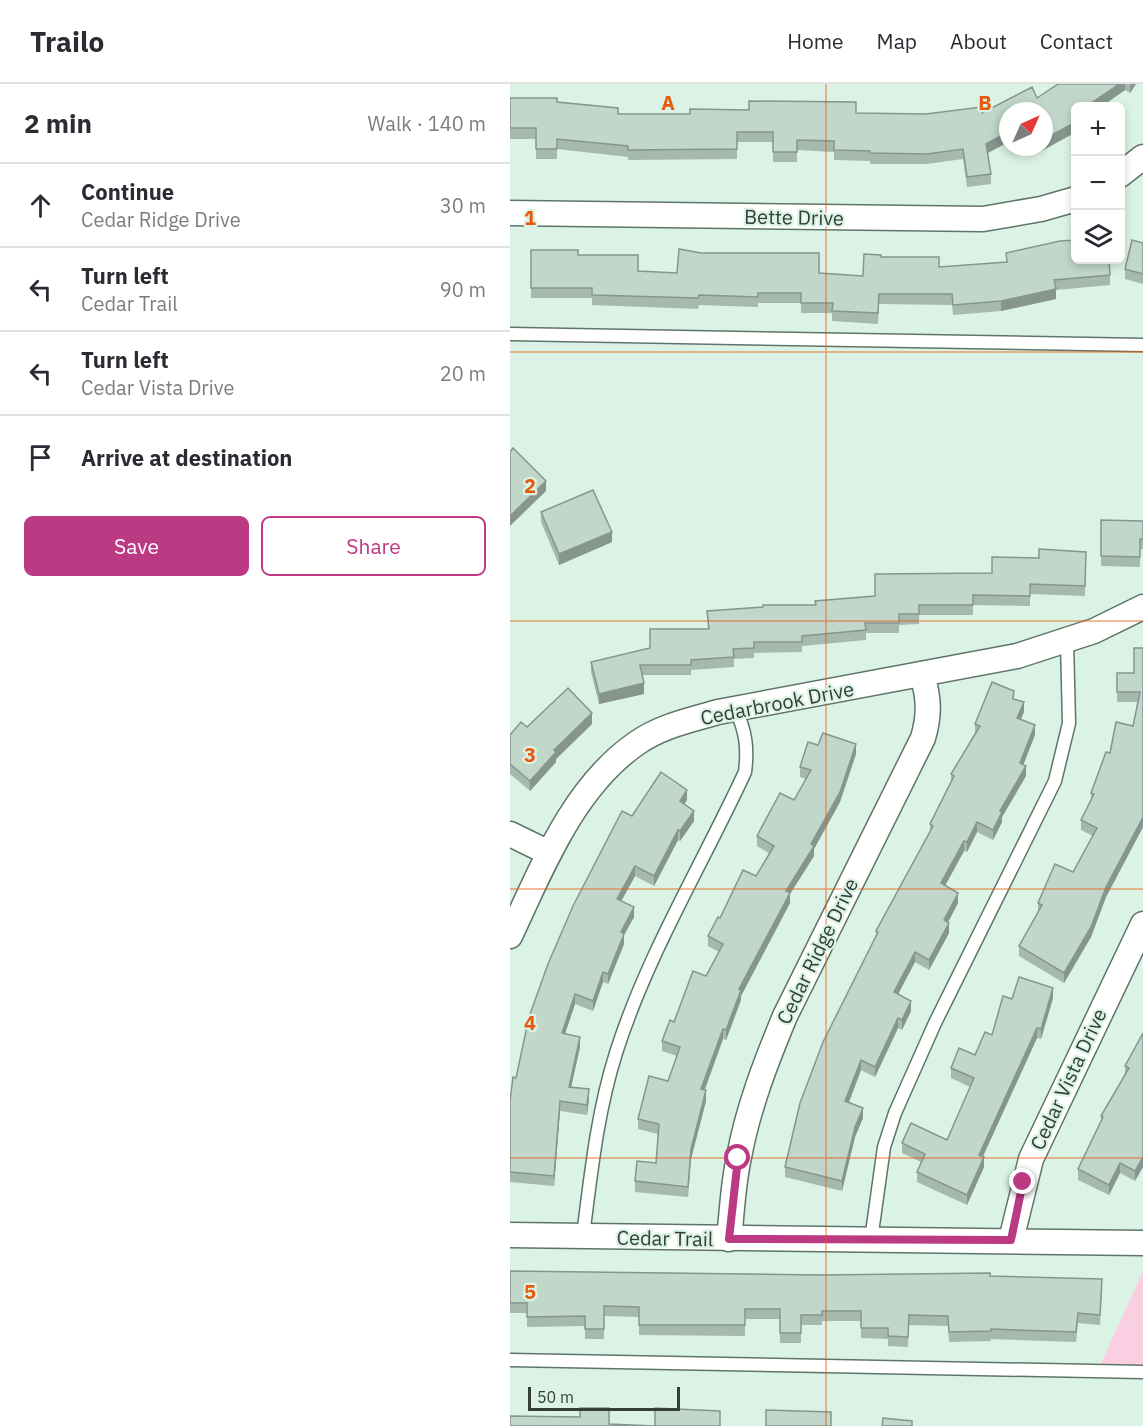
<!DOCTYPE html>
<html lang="en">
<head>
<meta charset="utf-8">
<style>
  :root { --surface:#fff; --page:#f2f2f3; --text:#2b2b33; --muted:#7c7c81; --line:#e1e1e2; --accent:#bb3a83 }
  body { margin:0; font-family:"IBM Plex Sans",sans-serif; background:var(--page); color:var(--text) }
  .controls { position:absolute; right:18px; top:18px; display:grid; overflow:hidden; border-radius:9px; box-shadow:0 3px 9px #0003 }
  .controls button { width:54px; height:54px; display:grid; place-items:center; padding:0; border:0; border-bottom:2px solid var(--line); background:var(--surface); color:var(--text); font:30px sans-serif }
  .compass { position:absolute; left:489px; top:18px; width:54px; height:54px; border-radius:50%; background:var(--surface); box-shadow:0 3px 9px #0003; rotate:45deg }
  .scale { position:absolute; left:18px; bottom:15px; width:152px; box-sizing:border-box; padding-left:6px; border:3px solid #343e38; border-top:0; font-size:16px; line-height:21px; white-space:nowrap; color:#343e38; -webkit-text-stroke:4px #dbf3e4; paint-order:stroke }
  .stop { position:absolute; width:18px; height:18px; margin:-14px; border:4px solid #bb3a83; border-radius:50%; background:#fff }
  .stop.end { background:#bb3a83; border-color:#fff; box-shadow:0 2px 6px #0008 }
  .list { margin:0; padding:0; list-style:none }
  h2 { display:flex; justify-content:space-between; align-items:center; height:78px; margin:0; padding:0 24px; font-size:26px }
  h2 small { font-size:20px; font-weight:400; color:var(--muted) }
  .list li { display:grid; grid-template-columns:39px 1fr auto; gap:18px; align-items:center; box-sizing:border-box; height:84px; padding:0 24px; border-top:2px solid var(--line) }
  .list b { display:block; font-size:22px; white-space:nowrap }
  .list p { margin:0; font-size:20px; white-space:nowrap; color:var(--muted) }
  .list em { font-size:20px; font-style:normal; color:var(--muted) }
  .actions { display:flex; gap:12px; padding:18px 24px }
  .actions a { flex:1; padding:14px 0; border:2px solid var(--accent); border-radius:9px; text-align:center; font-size:21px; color:var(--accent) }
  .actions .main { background:var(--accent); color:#fff }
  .icon { flex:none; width:33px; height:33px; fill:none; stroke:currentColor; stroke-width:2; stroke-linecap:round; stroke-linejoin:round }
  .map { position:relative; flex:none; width:633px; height:1342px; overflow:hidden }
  header { display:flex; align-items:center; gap:36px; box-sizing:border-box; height:84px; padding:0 30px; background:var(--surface); border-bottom:2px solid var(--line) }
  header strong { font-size:28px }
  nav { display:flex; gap:33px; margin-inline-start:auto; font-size:21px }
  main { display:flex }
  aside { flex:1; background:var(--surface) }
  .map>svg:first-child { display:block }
</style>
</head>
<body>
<header>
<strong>Trailo</strong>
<nav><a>Home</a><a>Map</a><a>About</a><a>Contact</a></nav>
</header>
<main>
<aside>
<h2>2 min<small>Walk · 140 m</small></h2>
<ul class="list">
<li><svg class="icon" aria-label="ahead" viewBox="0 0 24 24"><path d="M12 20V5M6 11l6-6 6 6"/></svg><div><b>Continue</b><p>Cedar Ridge Drive</p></div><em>30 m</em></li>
<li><svg class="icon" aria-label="left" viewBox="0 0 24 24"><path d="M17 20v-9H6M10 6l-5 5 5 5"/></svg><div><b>Turn left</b><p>Cedar Trail</p></div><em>90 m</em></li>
<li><svg class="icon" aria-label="left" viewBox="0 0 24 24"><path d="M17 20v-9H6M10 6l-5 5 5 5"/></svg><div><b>Turn left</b><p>Cedar Vista Drive</p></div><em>20 m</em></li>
<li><svg class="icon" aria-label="arrive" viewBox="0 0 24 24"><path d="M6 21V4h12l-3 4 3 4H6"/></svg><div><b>Arrive at destination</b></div></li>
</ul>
<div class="actions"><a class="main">Save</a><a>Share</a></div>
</aside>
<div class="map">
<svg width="633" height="1342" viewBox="0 0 633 1342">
  <rect width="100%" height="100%" fill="#dbf3e4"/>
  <polygon fill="#f9cfe1" points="633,1187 633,1285 589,1284"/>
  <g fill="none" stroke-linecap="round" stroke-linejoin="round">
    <g stroke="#5f7468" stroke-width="15">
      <g id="lane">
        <polyline points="0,250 633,261"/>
        <path d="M73,1152C81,1090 87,1029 106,969C137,871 192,781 235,688C238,665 236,646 225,625"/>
        <polyline points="361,1156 374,1063 385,1029 425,939 545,697 559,639 557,557"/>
        <polyline points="0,1276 633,1288"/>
      </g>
    </g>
    <g stroke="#5f7468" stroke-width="27">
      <g id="street">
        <polyline points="610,91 633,73"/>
        <polyline points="0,129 473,135 531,125 566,115"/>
        <polyline points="0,750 39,769"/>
        <path d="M0,852C32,784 63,703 127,659C151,642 181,636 208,628L507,572L584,547L633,523"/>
        <polyline points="0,1151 633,1159"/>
        <path d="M219,1155C222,1128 223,1100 229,1073C238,1024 256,978 275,932L413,654C420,630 419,614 412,590"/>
        <polyline points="501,1156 521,1075 633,840"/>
      </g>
    </g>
    <use href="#lane" stroke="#fff" stroke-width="12"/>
    <use href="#street" stroke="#fff" stroke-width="24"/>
  </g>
  <g fill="#a5b9ad">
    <polygon points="548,0 626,0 620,9 615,6 592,22 566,22 566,48 526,70 522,63 534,63 534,27 498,27 498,58 478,69 481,90 481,100 457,103 453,75 417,80 360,80 360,77 324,76 324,68 287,66 287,78 263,78 263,58 227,58 227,75 118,76 118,73 47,65 47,75 26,75 26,55 0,55 0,14 47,14 47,18 108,24 108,30 180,30 180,25 239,26 239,17 346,18 346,29 416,30 471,23 472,29 522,3 527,14"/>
    <polygon points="633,159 633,200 615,195 615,185"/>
    <polygon points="21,166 68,171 128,187 167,189 309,189 353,192 371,173 429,183 496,178 496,169 600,191 600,201 546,206 546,215 491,227 443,231 442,221 369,220 368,240 322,237 322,229 291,229 291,219 248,219 248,223 189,221 188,225 82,221 82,214 21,214"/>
    <polygon points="31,428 102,458 49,481 31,438"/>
    <polygon points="591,436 633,437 633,465 630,465 630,483 591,482"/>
    <polygon points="576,468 575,512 520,510 520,522 463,521 463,531 409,531 409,540 389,541 389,549 356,549 356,556 292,562 292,568 244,569 244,574 224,575 224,583 181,586 181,591 132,591 134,610 89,620 81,588 81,578 140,564 198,545 197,527 305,521 365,512 482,489 529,474"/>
    <polygon points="633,564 633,743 596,813 581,853 554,899 509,872 509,862 528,828 528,819 563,788 583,752 571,746 571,736 581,716 581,709 600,669 623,642 628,618 607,618 607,589 624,589"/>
    <polygon points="504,616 514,628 511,635 525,651 513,681 516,692 492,733 492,738 483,756 467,748 457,768 454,767 435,802 448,819 438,838 439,849 419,886 405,878 388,910 401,927 392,946 388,944 365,993 351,986 339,1019 353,1034 345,1053 332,1107 275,1093 275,1083 366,853 366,847 420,747 420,740 441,698 441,690 465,649 465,640"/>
    <polygon points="82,640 46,675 46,678 20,707 0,690 0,651 17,643"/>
    <polygon points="308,661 346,670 330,718 304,765 304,772 280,810 280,819 231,912 231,916 216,956 213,955 195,1006 196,1017 181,1075 178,1113 125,1108 125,1097 146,1079 148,1050 128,1045 128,1035 158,997 167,972 152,967 152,957 196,892 209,868 198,862 198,852 210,834 246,792 260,770 247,762 247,752 284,716 296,695 290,693 290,683"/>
    <polygon points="177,716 174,721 184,737 170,757 168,756 144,802 125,792 111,817 124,833 114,851 114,860 98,900 93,898 83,927 65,920 55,949 70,963 61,1003 79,1015 77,1031 50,1027 44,1102 0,1098 0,1017 6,994 122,732"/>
    <polygon points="543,914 531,955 527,954 473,1072 474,1083 457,1121 407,1098 407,1088 411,1078 392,1069 392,1059 437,1056 460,1003 441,994 441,984 465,971 482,951 502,915"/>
    <polygon points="633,949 625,1097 610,1089 599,1111 568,1096 568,1085 591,1038 591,1032 615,990 615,982"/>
    <polygon points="0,1187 480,1192 592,1205 590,1241 568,1239 566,1258 481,1255 481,1257 439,1258 438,1242 399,1241 398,1263 378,1262 378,1255 351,1254 351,1237 312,1237 312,1241 291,1241 291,1259 270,1259 270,1235 235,1235 235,1252 129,1251 129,1233 94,1232 94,1255 75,1255 75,1242 17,1243 17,1229 0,1229"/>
  </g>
  <g fill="#86968d">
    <polygon points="609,0 615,0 615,6 592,22 577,22"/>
    <polygon points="620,0 626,0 620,9"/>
    <polygon points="566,38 566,48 526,70 526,63 534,63 534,55"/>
    <polygon points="498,48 498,58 476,70 476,60"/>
    <polygon points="546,205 546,215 491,227 491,217"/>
    <polygon points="36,397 36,407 0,442 0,432"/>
    <polygon points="102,448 102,458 49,481 49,470"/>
    <polygon points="134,599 134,610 89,620 89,610"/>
    <polygon points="514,618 514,628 507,644 507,634"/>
    <polygon points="82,629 82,640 46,675 46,678 20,707 20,697 44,666"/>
    <polygon points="525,641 525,651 510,689 510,679"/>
    <polygon points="346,660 346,670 330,718 304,765 304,772 280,810 280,819 231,912 231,916 216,956 216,946 229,905 276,807 301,760"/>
    <polygon points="516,682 516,692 492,733 492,738 483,756 483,746 490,727"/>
    <polygon points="177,706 177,716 170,727 170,717"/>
    <polygon points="184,727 184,737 170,757 170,747"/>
    <polygon points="633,733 633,743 596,813 581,853 554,899 554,889 596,803"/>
    <polygon points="467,738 467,748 457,768 457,758"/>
    <polygon points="168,746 168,756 144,802 144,792"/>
    <polygon points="454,757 454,767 431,809 431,799"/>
    <polygon points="125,782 125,792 107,825 107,815"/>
    <polygon points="448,809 448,819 434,846 434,836"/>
    <polygon points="124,823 124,833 114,851 114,860 98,900 98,890 111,848"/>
    <polygon points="439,839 439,849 419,886 419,876"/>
    <polygon points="405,868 405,878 384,918 384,908"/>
    <polygon points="93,888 93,898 83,927 83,917"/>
    <polygon points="543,904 543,914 531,955 531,945"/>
    <polygon points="65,910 65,920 52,959 52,949"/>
    <polygon points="401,917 401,927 392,946 392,936"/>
    <polygon points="388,934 388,944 365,993 365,983"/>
    <polygon points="527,944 527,954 469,1081 469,1071"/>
    <polygon points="213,945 213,955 191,1015 191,1005"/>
    <polygon points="70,953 70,963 59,1013 59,1003"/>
    <polygon points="351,976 351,986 335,1027 335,1017"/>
    <polygon points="79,1005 79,1015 77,1031 77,1021"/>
    <polygon points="196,1006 196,1017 181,1075 178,1113 181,1065"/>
    <polygon points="50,1017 50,1027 44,1102 44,1092"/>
    <polygon points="353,1024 353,1034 345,1053 332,1107 332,1097 345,1043"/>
    <polygon points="474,1073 474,1083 457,1121 457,1111"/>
    <polygon points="633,1073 633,1083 625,1097 625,1087"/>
    <polygon points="610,1079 610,1089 599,1111 599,1101"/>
  </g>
  <g fill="#c0d7c9" stroke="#86968d" stroke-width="1.5">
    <polygon points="548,0 609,0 577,22 566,22 566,38 534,55 534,27 498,27 498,48 476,60 481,90 457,93 453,65 417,70 360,69 360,67 324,66 324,57 287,56 287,68 263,68 263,48 227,48 227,65 118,66 118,62 47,55 47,65 26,65 26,44 0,44 0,14 47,14 47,18 108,24 108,30 180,30 180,25 239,26 239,17 346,18 346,29 416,30 471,23 472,29 522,3 527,14"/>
    <polygon points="566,156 566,176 599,176 600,191 544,196 546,205 491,217 443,221 442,210 369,210 368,229 322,227 323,219 291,219 291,209 248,209 248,213 189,211 188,214 82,211 82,204 21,204 21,166 68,166 68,171 128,171 128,187 167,189 169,165 191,169 309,169 309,189 353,192 354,170 371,171 371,173 429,173 429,183 497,178 496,169 550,157"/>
    <polygon points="622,156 633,159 633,190 615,185"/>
    <polygon points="3,364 36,397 0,432 0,368"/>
    <polygon points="83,406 102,448 49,470 31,428"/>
    <polygon points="591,436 633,437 633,455 630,455 630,473 591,472"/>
    <polygon points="529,465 576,468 575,502 520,500 520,512 463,511 463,521 409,521 409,530 389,530 389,539 355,539 356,546 292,552 292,558 244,558 244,564 223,565 224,573 181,576 181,581 130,581 134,599 89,610 81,578 140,564 140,545 199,545 197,527 253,523 253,521 306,521 305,517 365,512 365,490 482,489 482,473 529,474"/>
    <polygon points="624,564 633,564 633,733 596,803 581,843 554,889 509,862 532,821 528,819 545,780 563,788 587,744 571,736 584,710 581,709 596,668 600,669 606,638 623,642 630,608 607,608 607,589 624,589"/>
    <polygon points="482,598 504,607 503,615 514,618 507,634 525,641 510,679 516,682 490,727 492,728 483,746 467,738 457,758 454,757 431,799 448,809 434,836 439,839 419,876 405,868 384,908 401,917 392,936 388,934 365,983 351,976 335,1017 353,1024 345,1043 332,1097 275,1083 290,1019 313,958 368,848 366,847 423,742 420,740 444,692 441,690 470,642 465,640"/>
    <polygon points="58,604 82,629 44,666 46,668 20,697 0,680 0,651 11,638 17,643"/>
    <polygon points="313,649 346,660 330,708 301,760 304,762 276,807 280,809 229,905 231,906 216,946 213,945 191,1005 196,1006 181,1065 178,1103 125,1097 127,1077 146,1079 149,1040 128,1035 139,992 158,997 170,963 152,957 160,936 164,938 183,887 196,892 213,860 198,852 208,833 210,834 233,786 246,792 264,762 247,752 270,709 284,716 301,686 290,683 298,658 308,661"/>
    <polygon points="151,688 177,706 170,717 184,727 170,747 168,746 144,792 125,782 107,815 124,823 111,848 114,850 98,890 93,888 83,917 65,910 52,949 70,953 59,1003 79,1005 77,1021 50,1017 44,1092 0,1088 0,1017 3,993 6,994 19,933 38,880 63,822 112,727 122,732"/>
    <polygon points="509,893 543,904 531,945 527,944 469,1071 474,1073 457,1111 407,1088 415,1070 392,1059 401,1039 437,1056 464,994 441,984 449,964 465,971 475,948 482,951 493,912 502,915"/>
    <polygon points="633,949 633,1073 625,1087 610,1079 599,1101 568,1085 593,1033 591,1032 619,984 615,982"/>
    <polygon points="0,1187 312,1191 480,1189 480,1192 592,1195 590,1231 568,1229 566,1248 481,1245 481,1247 439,1248 438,1232 399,1231 398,1253 378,1252 378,1244 351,1244 351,1227 312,1227 312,1231 291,1231 291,1249 270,1249 270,1225 235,1225 235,1241 129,1241 129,1223 94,1222 94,1245 75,1245 75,1232 17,1233 17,1219 0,1219"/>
    <polygon points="70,1324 99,1324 99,1340 145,1342 145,1324 210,1327 210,1342 0,1342 0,1332 70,1333"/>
    <polygon points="256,1326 321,1328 321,1342 256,1342"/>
    <polygon points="373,1334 402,1337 402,1342 372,1342"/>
  </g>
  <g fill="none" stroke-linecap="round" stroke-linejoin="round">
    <polyline stroke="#bb3a83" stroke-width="8" points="228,1074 219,1155 501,1156 513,1098"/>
  </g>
  <path fill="none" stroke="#e8590c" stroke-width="1.5" stroke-opacity="0.55" d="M316,0V1342M0,268H633M0,537H633M0,805H633M0,1074H633"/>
  <g text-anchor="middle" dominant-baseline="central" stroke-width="4.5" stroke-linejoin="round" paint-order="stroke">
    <g font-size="20" fill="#343e38" stroke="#dbf3e4">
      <text transform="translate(284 133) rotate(1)">Bette Drive</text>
      <text transform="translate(267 619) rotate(-11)">Cedarbrook Drive</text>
      <text transform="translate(307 867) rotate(-64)">Cedar Ridge Drive</text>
      <text transform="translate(558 995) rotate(-65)">Cedar Vista Drive</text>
      <text transform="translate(155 1154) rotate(1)">Cedar Trail</text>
    </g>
  </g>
  <g font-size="20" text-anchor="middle" font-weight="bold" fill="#e8590c" stroke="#dbf3e4" stroke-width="4.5" stroke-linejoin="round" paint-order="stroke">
    <text x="158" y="26">A</text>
    <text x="475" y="26">B</text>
    <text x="20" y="141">1</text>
    <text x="20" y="409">2</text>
    <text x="20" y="678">3</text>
    <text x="20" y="946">4</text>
    <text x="20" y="1215">5</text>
  </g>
</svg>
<div class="controls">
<button>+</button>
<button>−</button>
<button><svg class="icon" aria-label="layers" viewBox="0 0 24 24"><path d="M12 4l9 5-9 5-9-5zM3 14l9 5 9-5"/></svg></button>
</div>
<svg class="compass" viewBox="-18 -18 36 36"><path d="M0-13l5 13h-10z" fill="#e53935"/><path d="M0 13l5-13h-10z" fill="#7c7c81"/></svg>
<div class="scale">50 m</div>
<div class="stop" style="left:228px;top:1074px"></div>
<div class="stop end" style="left:513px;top:1098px"></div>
</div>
</main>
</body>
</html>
